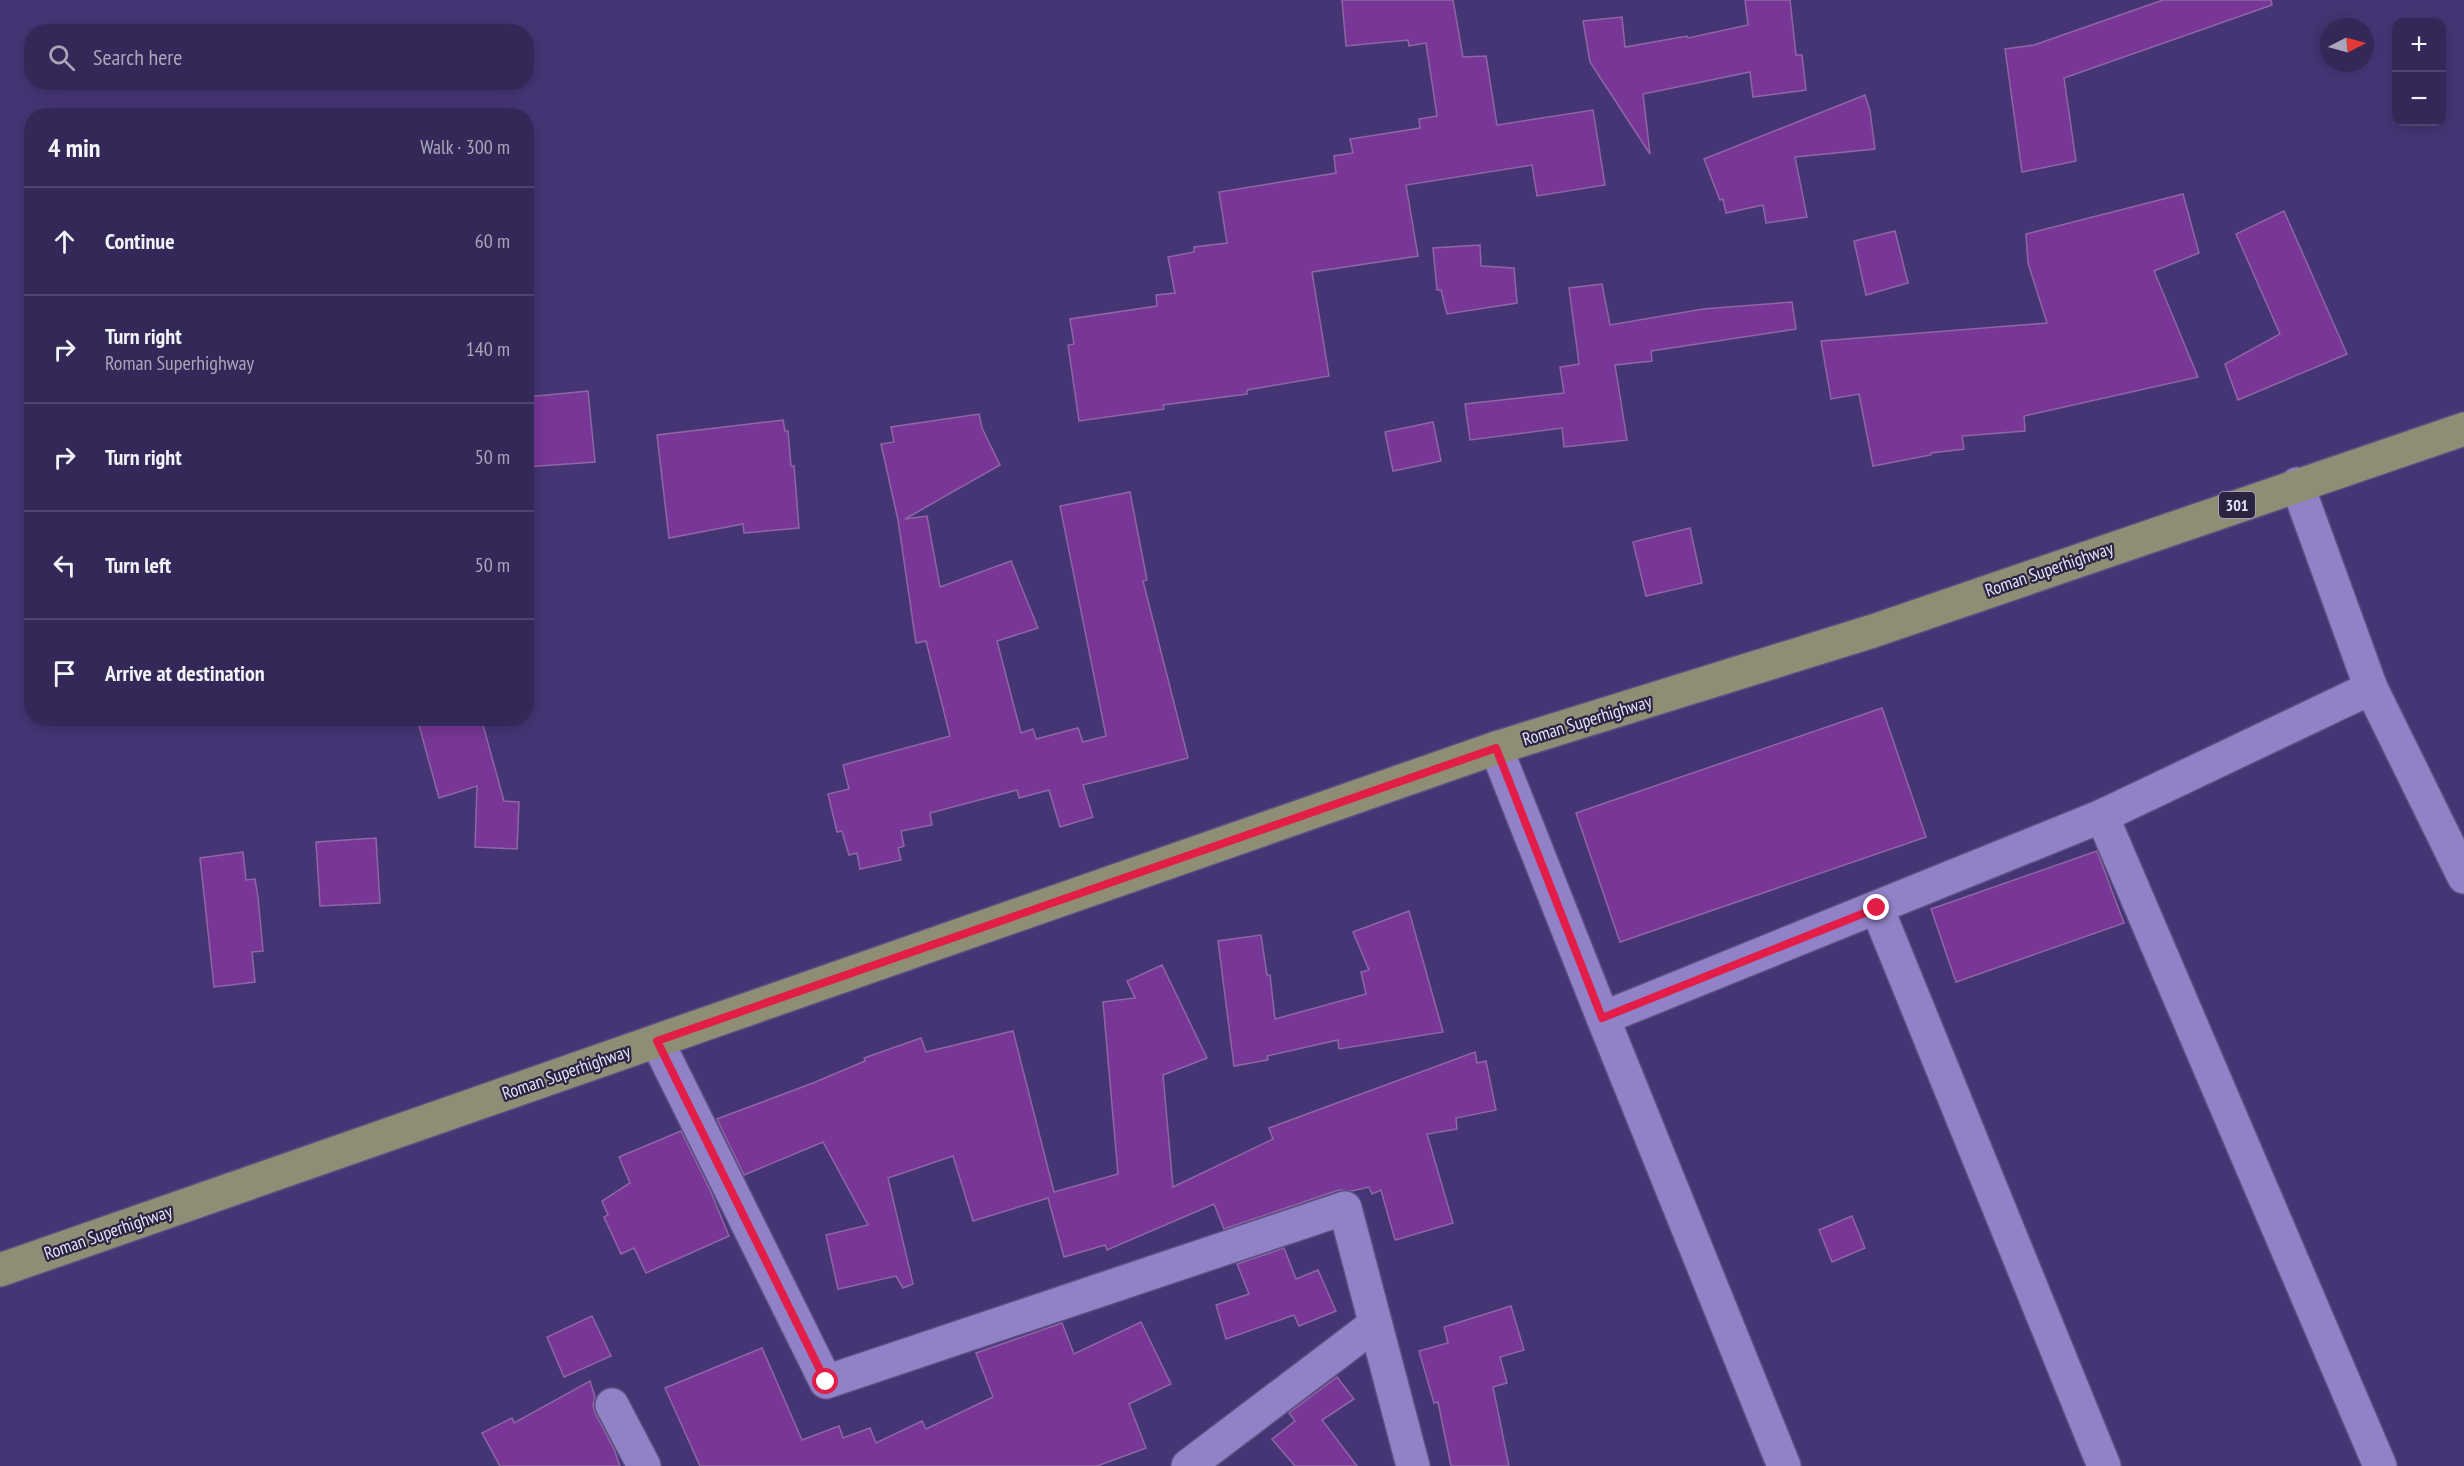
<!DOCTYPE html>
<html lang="en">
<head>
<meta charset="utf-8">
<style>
  :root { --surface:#342858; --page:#3f3461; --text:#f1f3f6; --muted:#a9a6ba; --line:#4e446e }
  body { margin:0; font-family:"PT Sans Narrow",sans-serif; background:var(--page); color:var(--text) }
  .controls { position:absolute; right:18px; top:18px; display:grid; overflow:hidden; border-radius:12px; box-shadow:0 3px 15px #0003 }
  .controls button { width:54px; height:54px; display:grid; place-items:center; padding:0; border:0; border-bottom:2px solid var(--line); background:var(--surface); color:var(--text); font:30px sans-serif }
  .compass { position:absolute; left:2320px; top:18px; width:54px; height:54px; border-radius:50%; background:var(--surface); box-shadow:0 3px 15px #0003; rotate:84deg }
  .stop { position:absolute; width:18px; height:18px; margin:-14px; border:4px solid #e11d48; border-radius:50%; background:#fff }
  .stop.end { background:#e11d48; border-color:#fff; box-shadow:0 2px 6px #0008 }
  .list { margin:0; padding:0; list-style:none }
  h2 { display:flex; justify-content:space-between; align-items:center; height:78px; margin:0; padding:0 24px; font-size:26px }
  h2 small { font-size:20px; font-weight:400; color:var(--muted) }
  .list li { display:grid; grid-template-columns:39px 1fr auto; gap:18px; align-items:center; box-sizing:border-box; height:108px; padding:0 24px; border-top:2px solid var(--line) }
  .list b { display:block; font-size:22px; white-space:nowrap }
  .list p { margin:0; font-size:20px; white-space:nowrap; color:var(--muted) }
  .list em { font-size:20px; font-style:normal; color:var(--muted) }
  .icon { flex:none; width:33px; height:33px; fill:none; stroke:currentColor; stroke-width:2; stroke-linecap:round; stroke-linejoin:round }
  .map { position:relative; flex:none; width:2464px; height:1466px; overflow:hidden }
  .search { position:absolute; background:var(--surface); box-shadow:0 3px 15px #0003; left:24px; top:24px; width:510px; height:66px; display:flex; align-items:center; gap:15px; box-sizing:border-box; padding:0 21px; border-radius:24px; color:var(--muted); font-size:22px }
  .panel { position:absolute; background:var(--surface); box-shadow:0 3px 15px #0003; left:24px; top:108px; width:510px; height:618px; border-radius:24px }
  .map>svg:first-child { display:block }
</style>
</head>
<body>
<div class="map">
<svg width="2464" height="1466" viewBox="0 0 2464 1466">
  <rect width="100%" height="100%" fill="#463575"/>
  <g fill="#783797" stroke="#8f66a5" stroke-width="1.5">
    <polygon points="1342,0 1453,0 1463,57 1486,56 1497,125 1593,110 1605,185 1537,196 1532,165 1406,185 1418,256 1312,272 1329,376 1247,390 1247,394 1163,405 1164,409 1079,421 1068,345 1074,344 1070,319 1157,306 1156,295 1175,293 1168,257 1194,252 1194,247 1227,243 1219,192 1336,173 1334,156 1353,153 1350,139 1420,128 1419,119 1437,116 1426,43 1409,46 1408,40 1346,46"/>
    <polygon points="1745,0 1790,0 1796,55 1802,55 1806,90 1753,97 1750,72 1643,94 1650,154 1590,62 1583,21 1622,17 1625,47 1687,36 1688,38 1748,25"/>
    <polygon points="2163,0 2271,0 2272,5 2064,78 2076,161 2022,172 2005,49 2034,45"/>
    <polygon points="1865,95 1870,111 1875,149 1795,157 1807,217 1766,223 1763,205 1726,213 1723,199 1720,200 1704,159"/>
    <polygon points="2183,194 2199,253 2154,271 2198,377 2024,416 2025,431 1962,436 1964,449 1931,453 1931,455 1873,466 1859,394 1831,399 1821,341 2047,323 2028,263 2026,234"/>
    <polygon points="2284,211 2347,354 2238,400 2225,364 2280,334 2236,234"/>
    <polygon points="1895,231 1908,283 1866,295 1854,241"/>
    <polygon points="1480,245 1481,266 1514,268 1517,303 1447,314 1441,290 1437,290 1433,248"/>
    <polygon points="1602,284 1610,325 1703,309 1792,302 1796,329 1651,351 1652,361 1615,365 1627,440 1564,447 1562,428 1470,440 1465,404 1564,393 1560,367 1579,364 1569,288"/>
    <polygon points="588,391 595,462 526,467 526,397"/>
    <polygon points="979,414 982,428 1000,465 905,519 927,516 940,587 1011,561 1038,628 997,641 1021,733 1033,729 1036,739 1078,728 1083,742 1106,736 1060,506 1130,492 1147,580 1143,581 1188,758 1083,785 1093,817 1060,827 1049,790 1019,798 1017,790 930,813 932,825 901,831 904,846 898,848 901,860 860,869 857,853 849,855 842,831 837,832 828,794 849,789 843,765 950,736 926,641 916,643 898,520 881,444 894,442 891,427"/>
    <polygon points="783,420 785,431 788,431 791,466 794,466 799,528 744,533 743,524 669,538 657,435"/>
    <polygon points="1433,422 1441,461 1393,471 1385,432"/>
    <polygon points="1690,528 1702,583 1646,596 1633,542"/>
    <polygon points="1882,708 1926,837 1620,942 1576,813"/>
    <polygon points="417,718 481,718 504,801 519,802 517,849 475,847 477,786 439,798"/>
    <polygon points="376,838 380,903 320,906 316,842"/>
    <polygon points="2097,851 2124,923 1956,982 1931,909"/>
    <polygon points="243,852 246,880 255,879 258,897 263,951 252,952 255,982 214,987 200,858"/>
    <polygon points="1409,911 1443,1032 1339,1049 1338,1040 1267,1056 1268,1060 1234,1066 1218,941 1261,935 1267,975 1270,975 1275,1019 1366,994 1361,972 1369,970 1353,932"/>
    <polygon points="1162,965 1207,1058 1163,1075 1173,1187 1273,1139 1269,1128 1475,1052 1477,1063 1486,1061 1496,1110 1456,1118 1457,1129 1427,1134 1453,1223 1395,1240 1381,1190 1372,1194 1369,1187 1352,1191 1339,1190 1224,1229 1214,1204 1107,1250 1105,1245 1064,1257 1048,1198 973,1221 953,1156 888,1178 913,1284 903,1288 896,1276 838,1289 826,1235 868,1225 823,1142 744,1175 717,1119 813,1083 865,1061 864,1058 921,1038 926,1052 1013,1031 1054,1192 1118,1174 1103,1002 1135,998 1127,981"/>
    <polygon points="681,1131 710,1190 729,1236 646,1273 634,1248 621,1254 604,1217 608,1215 602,1201 630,1183 619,1157"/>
    <polygon points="1852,1216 1865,1248 1832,1262 1819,1230"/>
    <polygon points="1284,1248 1296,1279 1318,1270 1336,1311 1299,1326 1294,1315 1226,1339 1216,1305 1249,1294 1237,1264"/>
    <polygon points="1511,1306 1524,1350 1500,1357 1507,1383 1493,1387 1509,1466 1451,1466 1438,1402 1434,1403 1419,1351 1448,1343 1444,1327"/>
    <polygon points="592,1316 611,1356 564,1377 547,1337"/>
    <polygon points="1141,1322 1171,1384 1129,1404 1146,1448 1097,1466 700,1466 665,1388 762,1348 802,1440 839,1426 843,1438 870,1428 876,1443 922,1421 926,1429 993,1397 976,1353 1062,1323 1074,1354"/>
    <polygon points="1337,1377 1354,1399 1322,1420 1357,1466 1295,1466 1272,1439 1295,1421 1289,1413"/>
    <polygon points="590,1381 595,1397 593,1405 595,1413 614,1449 620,1466 500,1466 482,1433 512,1418 514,1423"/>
  </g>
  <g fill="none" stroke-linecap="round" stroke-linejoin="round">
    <g stroke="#5d4e81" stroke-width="36">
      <g id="street">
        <polyline points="2297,484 2371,688 2464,877"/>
        <polyline points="1496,748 1603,1018 1784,1466"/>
        <polyline points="2102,816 2380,1466"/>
        <polyline points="1877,908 2104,1466"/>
        <polyline points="1603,1018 2102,816 2371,688"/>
        <polyline points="657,1041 826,1382 1345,1208 1413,1466"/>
        <polyline points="612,1405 644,1466"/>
        <polyline points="1188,1466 1374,1325"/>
      </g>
    </g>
    <g stroke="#5d4e81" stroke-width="36">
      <polyline id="primary" points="0,1270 1496,748 1873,631 2464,429"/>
    </g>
    <use href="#street" stroke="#9182c8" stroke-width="33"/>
    <use href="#primary" stroke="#8f8d76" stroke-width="33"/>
  </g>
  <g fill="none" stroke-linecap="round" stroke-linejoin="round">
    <polyline stroke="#e11d48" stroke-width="8" points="826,1382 657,1041 1496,748 1602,1018 1877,908"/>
  </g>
  <g text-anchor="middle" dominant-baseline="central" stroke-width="4.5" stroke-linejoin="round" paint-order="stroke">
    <rect fill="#2a2441" stroke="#aeaac2" stroke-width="1.5" x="2219" y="492" width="36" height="26" rx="4.5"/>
    <g font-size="16" font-weight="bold" fill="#e7e3fa">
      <text x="2237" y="505">301</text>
    </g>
    <g font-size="18" fill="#e7e3fa" stroke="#2a2441">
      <text transform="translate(2049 569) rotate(-19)">Roman Superhighway</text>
      <text transform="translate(1587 720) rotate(-17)">Roman Superhighway</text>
      <text transform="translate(566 1072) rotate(-19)">Roman Superhighway</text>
      <text transform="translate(108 1232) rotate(-19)">Roman Superhighway</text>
    </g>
  </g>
</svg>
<div class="controls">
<button>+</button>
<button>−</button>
</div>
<svg class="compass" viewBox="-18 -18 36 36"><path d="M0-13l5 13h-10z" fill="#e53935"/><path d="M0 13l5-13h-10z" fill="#a9a6ba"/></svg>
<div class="stop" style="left:826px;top:1382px"></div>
<div class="stop end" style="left:1877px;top:908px"></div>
<div class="search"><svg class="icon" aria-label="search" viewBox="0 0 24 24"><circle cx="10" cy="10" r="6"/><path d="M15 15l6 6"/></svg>Search here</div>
<section class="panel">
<h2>4 min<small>Walk · 300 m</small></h2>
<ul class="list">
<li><svg class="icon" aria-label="ahead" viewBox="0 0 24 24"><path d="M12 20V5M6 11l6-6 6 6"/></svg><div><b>Continue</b></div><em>60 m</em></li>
<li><svg class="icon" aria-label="right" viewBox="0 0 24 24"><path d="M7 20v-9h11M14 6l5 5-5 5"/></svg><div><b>Turn right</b><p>Roman Superhighway</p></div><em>140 m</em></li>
<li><svg class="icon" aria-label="right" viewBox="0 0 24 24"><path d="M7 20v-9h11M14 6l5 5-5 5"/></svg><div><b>Turn right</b></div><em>50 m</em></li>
<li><svg class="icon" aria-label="left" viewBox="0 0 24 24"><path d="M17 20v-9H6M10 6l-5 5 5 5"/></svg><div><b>Turn left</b></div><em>50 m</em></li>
<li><svg class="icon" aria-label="arrive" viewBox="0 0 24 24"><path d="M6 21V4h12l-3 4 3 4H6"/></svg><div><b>Arrive at destination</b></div></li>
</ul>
</section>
</div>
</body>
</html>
